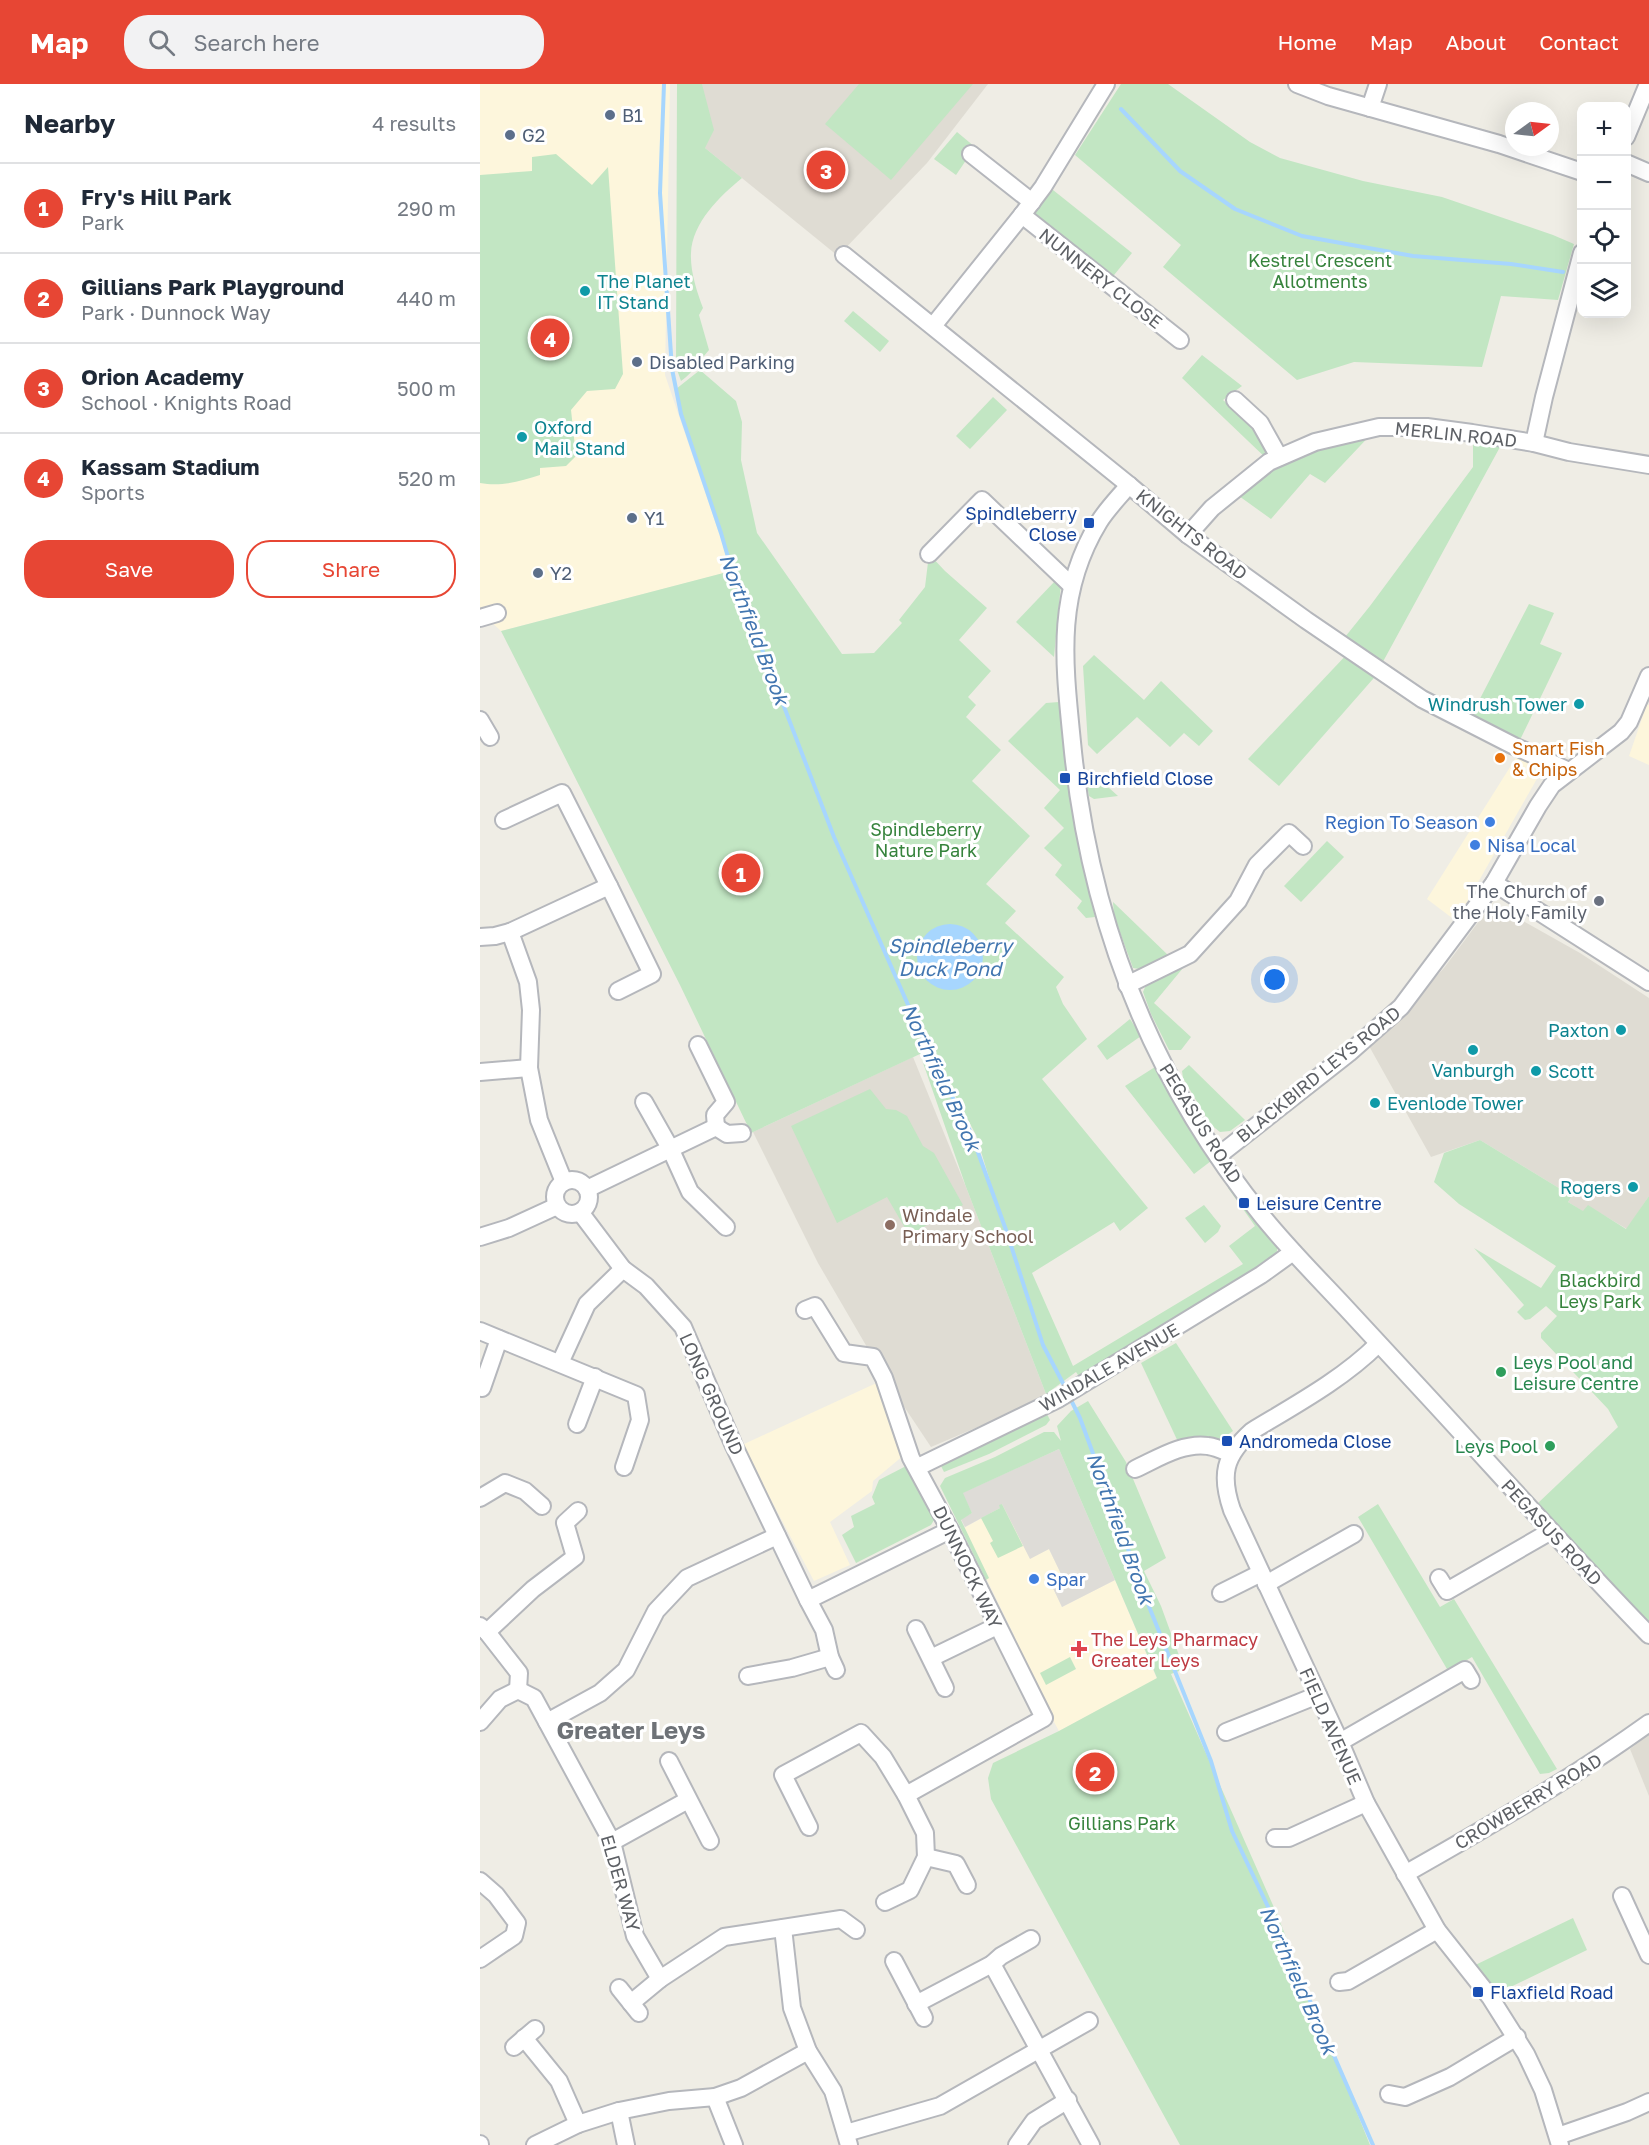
<!DOCTYPE html>
<html lang="en">
<head>
<meta charset="utf-8">
<style>
  :root { --surface:#fff; --page:#f2f2f3; --text:#1f2937; --muted:#747a83; --line:#e0e1e3; --accent:#e74634 }
  body { margin:0; font-family:"Golos Text",sans-serif; background:var(--page); color:var(--text) }
  .controls { position:absolute; right:18px; top:18px; display:grid; overflow:hidden; border-radius:12px; box-shadow:0 6px 24px #0002 }
  .controls button { width:54px; height:54px; display:grid; place-items:center; padding:0; border:0; border-bottom:2px solid var(--line); background:var(--surface); color:var(--text); font:30px sans-serif }
  .compass { position:absolute; left:1025px; top:18px; width:54px; height:54px; border-radius:50%; background:var(--surface); box-shadow:0 6px 24px #0002; rotate:75deg }
  .you { position:absolute; left:795px; top:896px; width:21px; height:21px; margin:-15px; border:4px solid #fff; border-radius:50%; background:#1a73e8; box-shadow:0 0 0 9px #1a73e833 }
  .badge { display:grid; place-items:center; width:39px; height:39px; border-radius:50%; background:var(--accent); color:#fff; font-size:20px; font-weight:700 }
  .pin { position:absolute; translate:-50% -50%; border:3px solid #fff; box-shadow:0 2px 6px #0006 }
  .list { margin:0; padding:0; list-style:none }
  h2 { display:flex; justify-content:space-between; align-items:center; height:78px; margin:0; padding:0 24px; font-size:26px }
  h2 small { font-size:20px; font-weight:400; color:var(--muted) }
  .list li { display:grid; grid-template-columns:39px 1fr auto; gap:18px; align-items:center; box-sizing:border-box; height:90px; padding:0 24px; border-top:2px solid var(--line) }
  .list b { display:block; font-size:22px; white-space:nowrap }
  .list p { margin:0; font-size:20px; white-space:nowrap; color:var(--muted) }
  .list em { font-size:20px; font-style:normal; color:var(--muted) }
  .actions { display:flex; gap:12px; padding:18px 24px }
  .actions a { flex:1; padding:14px 0; border:2px solid var(--accent); border-radius:24px; text-align:center; font-size:21px; color:var(--accent) }
  .actions .main { background:var(--accent); color:#fff }
  .icon { flex:none; width:33px; height:33px; fill:none; stroke:currentColor; stroke-width:2; stroke-linecap:round; stroke-linejoin:round }
  .map { position:relative; flex:none; width:1169px; height:2061px; overflow:hidden }
  header { display:flex; align-items:center; gap:36px; box-sizing:border-box; height:84px; padding:0 30px; background:var(--accent); color:#fff }
  header strong { font-size:28px }
  nav { display:flex; gap:33px; margin-inline-start:auto; font-size:21px }
  .search { width:420px; height:54px; background:var(--page); display:flex; align-items:center; gap:15px; box-sizing:border-box; padding:0 21px; border-radius:24px; color:var(--muted); font-size:22px }
  main { display:flex }
  aside { flex:1; background:var(--surface) }
  .map>svg:first-child { display:block }
</style>
</head>
<body>
<header>
<strong>Map</strong>
<div class="search"><svg class="icon" aria-label="search" viewBox="0 0 24 24"><circle cx="10" cy="10" r="6"/><path d="M15 15l6 6"/></svg>Search here</div>
<nav><a>Home</a><a>Map</a><a>About</a><a>Contact</a></nav>
</header>
<main>
<aside>
<h2>Nearby<small>4 results</small></h2>
<ul class="list">
<li><span class="badge">1</span><div><b>Fry's Hill Park</b><p>Park</p></div><em>290 m</em></li>
<li><span class="badge">2</span><div><b>Gillians Park Playground</b><p>Park · Dunnock Way</p></div><em>440 m</em></li>
<li><span class="badge">3</span><div><b>Orion Academy</b><p>School · Knights Road</p></div><em>500 m</em></li>
<li><span class="badge">4</span><div><b>Kassam Stadium</b><p>Sports</p></div><em>520 m</em></li>
</ul>
<div class="actions"><a class="main">Save</a><a>Share</a></div>
</aside>
<div class="map">
<svg width="1169" height="2061" viewBox="0 0 1169 2061">
  <rect width="100%" height="100%" fill="#efede5"/>
  <g fill="#fdf6dc">
    <polygon points="0,0 190,0 185,291 252,487 21,547 0,528"/>
    <polygon points="1167,620 1169,621 1169,681 1149,672"/>
    <polygon points="1037,672 1062,686 976,837 947,815"/>
    <polygon points="403,1296 424,1371 393,1397 392,1407 350,1438 370,1481 334,1497 262,1361"/>
    <polygon points="522,1420 550,1474 569,1465 582,1492 570,1498 582,1523 635,1496 677,1595 579,1647 545,1585 534,1551 482,1445 520,1424"/>
  </g>
  <polygon fill="#dedcd7" points="579,1365 635,1496 582,1523 570,1498 582,1492 569,1465 550,1475 522,1420 520,1424 485,1443 481,1435 492,1429 482,1409"/>
  <g fill="#dfdcd3">
    <polygon points="222,0 508,0 447,79 358,172 225,64"/>
    <polygon points="1018,823 1100,869 1169,914 1169,1112 1147,1145 1108,1122 1104,1128 1088,1118 1092,1112 1000,1056 951,1073 889,962 928,923 964,884 1008,825"/>
    <polygon points="433,973 486,1103 566,1310 554,1319 451,1363 405,1294 338,1179 273,1048"/>
    <polygon points="1169,1650 1169,1712 1150,1665"/>
  </g>
  <g fill="#c2e6c3" fill-rule="evenodd">
    <path d="M197,0H222L234,46L225,64L262,94C240,112 212,139 211,169C210,187 217,208 223,224L219,231L229,266C219,277 213,289 201,297L196,283Z"/>
    <polygon points="379,0 493,0 411,96 345,40"/>
    <polygon points="641,0 688,0 770,58 800,74 883,97 962,113 1073,151 1094,160 1078,216 1021,212 1002,283 874,278 817,296 683,183 701,161 595,71"/>
    <polygon points="477,48 495,63 476,91 454,75"/>
    <path d="M76,70L112,101L128,83L143,290L135,305L107,307L91,326L96,372L86,382L60,384V391C40,397 22,403 0,399V91L52,87V73Z"/>
    <polygon points="568,102 652,169 630,196 546,131"/>
    <polygon points="373,227 409,257 400,268 364,237"/>
    <polygon points="722,271 762,302 743,316 806,369 789,377 702,294"/>
    <path d="M220,286L256,317L262,338L261,376L277,449L362,570L394,569L422,539L419,536L445,503L449,470L465,487L507,524L479,556L511,587L488,613L496,621L486,633L521,666L492,697L550,752L506,800L536,827L525,839L584,893L576,903L583,920L607,955L562,995L668,1124L640,1147L634,1138L552,1189L593,1282L763,1180L749,1162L775,1142L748,1104L753,1101L798,1159L796,1174L600,1294L596,1288L566,1310L486,1103L440,970L271,1049L200,901L21,547L251,487C235,426 209,367 196,305ZM450,965L496,1051L517,1120L491,1049L448,966Z"/>
    <polygon points="513,313 527,326 490,365 476,352"/>
    <polygon points="897,344 845,399 830,390 791,435 752,407 789,378"/>
    <polygon points="993,347 1026,352 899,585 861,558 890,522 993,383"/>
    <polygon points="576,496 581,500 574,573 536,538"/>
    <polygon points="1049,520 1074,529 1060,560 1082,569 1039,658 990,634"/>
    <polygon points="870,567 900,587 799,702 768,675"/>
    <polygon points="614,571 664,616 681,597 733,647 719,662 704,649 690,663 657,633 617,670 608,661 603,582"/>
    <polygon points="579,618 595,746 615,833 606,834 597,824 602,817 575,791 582,781 564,764 584,744 564,724 580,706 528,657 566,619"/>
    <polygon points="609,686 638,712 614,715 609,712 605,689"/>
    <polygon points="847,757 864,773 821,818 804,802"/>
    <polygon points="633,818 690,873 659,885 653,884 634,832"/>
    <polygon points="703,884 674,919 711,953 701,966 689,966 671,930 663,908 667,899"/>
    <polygon points="650,935 661,952 627,976 617,962"/>
    <polygon points="709,981 765,1036 750,1047 740,1048 730,1040 703,994 702,987"/>
    <polygon points="675,983 720,1062 731,1077 714,1090 645,1002"/>
    <polygon points="390,1005 406,1025 416,1026 427,1032 443,1062 454,1069 483,1121 429,1151 407,1113 357,1139 311,1042"/>
    <polygon points="1000,1056 1092,1112 1088,1118 1103,1127 1108,1121 1146,1145 1169,1112 1169,1551 1071,1447 1057,1420 1138,1343 1128,1325 1061,1254 1061,1249 1077,1232 1066,1222 1050,1235 1045,1236 1037,1228 1044,1221 994,1164 1061,1204 1076,1182 979,1120 954,1098 964,1069"/>
    <polygon points="724,1121 741,1142 738,1148 725,1159 705,1134"/>
    <polygon points="696,1259 753,1347 743,1354 700,1362 661,1279"/>
    <polygon points="608,1317 646,1378 686,1474 664,1487 681,1522 704,1585 691,1590 796,1828 890,2061 700,2061 511,1715 508,1694 513,1679 579,1647 677,1594 579,1365 483,1409 492,1429 481,1436 509,1494 506,1496 460,1402 465,1394 515,1373 564,1348 574,1348 581,1357 577,1342 591,1327"/>
    <polygon points="565,1326 570,1336 566,1341 509,1370 464,1388 459,1378"/>
    <polygon points="428,1381 454,1431 454,1436 451,1441 376,1479 362,1451 374,1443 371,1432 395,1420 392,1413 399,1396"/>
    <polygon points="522,1420 543,1462 518,1474 510,1459 513,1457 501,1434 520,1424 519,1421"/>
    <polygon points="898,1420 960,1523 974,1515 1077,1685 1069,1689 1060,1690 992,1573 970,1586 967,1585 878,1433"/>
    <polygon points="590,1573 596,1585 566,1601 560,1589"/>
    <polygon points="1093,1834 1107,1866 1010,1913 987,1885"/>
  </g>
  <circle fill="#a7d6fe" cx="470" cy="873" r="33"/>
  <g fill="none" stroke-linecap="round" stroke-linejoin="round">
    <g stroke="#a7d6fe" stroke-width="4">
      <polyline points="184,0 180,109 192,285 201,330 241,449 252,487 354,753 448,966 491,1049 526,1146 563,1261 586,1305"/>
      <polyline points="641,25 700,87 755,125 822,152 933,172 1031,180 1083,188"/>
      <polyline points="589,1312 600,1334 670,1525 731,1677 752,1747 800,1848 893,2061"/>
    </g>
    <g stroke="#b5b7bc" stroke-width="20">
      <g id="minor">
        <polyline points="817,0 848,12 1019,60 1102,88"/>
        <polyline points="890,24 898,0"/>
        <polyline points="1146,53 1168,0"/>
        <polyline points="491,70 552,118"/>
        <polyline points="1146,79 1169,89"/>
        <polyline points="542,131 700,256"/>
        <polyline points="364,171 649,401 708,451 826,536 942,615 1034,662 1089,687"/>
        <polyline points="453,242 542,131 563,103 626,0"/>
        <polyline points="755,316 780,339 799,373"/>
        <polyline points="1054,359 1064,313 1102,169"/>
        <path d="M649,401C639,413 627,425 619,438C575,510 584,578 592,658C609,836 670,994 783,1133C809,1165 838,1194 866,1224C891,1251 916,1278 941,1305C1017,1387 1091,1471 1169,1551"/>
        <polyline points="708,451 732,424 789,378 835,358 899,343 947,343 992,349 1054,359 1089,368 1169,381"/>
        <polyline points="449,470 502,416 591,501"/>
        <polyline points="0,534 17,529"/>
        <polyline points="0,636 10,653"/>
        <polyline points="24,736 82,709 129,802"/>
        <polyline points="1014,799 1169,898"/>
        <polyline points="30,848 129,802 172,890 138,907"/>
        <polyline points="0,853 15,852 30,848 48,898 51,926 49,984 59,1036 84,1098"/>
        <polyline points="647,901 710,870 758,817 777,781 809,749 823,762"/>
        <polyline points="218,961 246,1018 235,1031 236,1043"/>
        <polyline points="0,988 49,984"/>
        <polyline points="164,1018 190,1064 210,1108 246,1143"/>
        <polyline points="236,1043 247,1050 262,1049"/>
        <polyline points="738,1072 869,969 921,923 1014,799 1058,722 1072,701 1141,648 1149,638 1169,592"/>
        <circle cx="92" cy="1113" r="17"/>
        <polyline points="107,1105 236,1043"/>
        <polyline points="100,1128 143,1185 166,1202 203,1243 254,1362 328,1516 470,1446"/>
        <polyline points="0,1153 29,1144 77,1122"/>
        <polyline points="325,1226 335,1222 364,1269 393,1273 404,1294 431,1374 470,1446 564,1634 426,1711"/>
        <polyline points="0,1247 156,1311 160,1336 144,1383"/>
        <path d="M898,1260C863,1295 815,1321 772,1347C744,1372 740,1391 752,1426L860,1658L886,1719L957,1846L1010,1913L1046,1970L1063,2006L1080,2061"/>
        <polyline points="80,1279 107,1220 143,1185"/>
        <polyline points="2,1304 19,1255"/>
        <polyline points="97,1340 115,1293"/>
        <polyline points="438,1383 578,1315 781,1191 813,1168"/>
        <path d="M655,1385C677,1375 703,1358 728,1362C736,1363 744,1367 751,1370"/>
        <polyline points="0,1414 25,1399 45,1407 62,1422"/>
        <polyline points="959,1494 967,1507 1071,1447"/>
        <polyline points="786,1500 874,1450"/>
        <polyline points="741,1509 781,1489"/>
        <polyline points="328,1516 344,1546 350,1573 356,1586"/>
        <polyline points="0,1542 7,1548 39,1589 38,1606"/>
        <polyline points="436,1545 465,1604"/>
        <polyline points="7,1548 53,1505 95,1473 85,1439 98,1427"/>
        <polyline points="451,1574 517,1542"/>
        <polyline points="268,1592 312,1584 350,1573"/>
        <polyline points="0,1638 20,1615 38,1606 54,1614 132,1758 155,1852 180,1895"/>
        <polyline points="67,1638 120,1609 146,1586 176,1527 207,1494 297,1452"/>
        <polyline points="746,1648 838,1611"/>
        <polyline points="860,1658 985,1586 991,1596"/>
        <polyline points="189,1677 230,1757"/>
        <polyline points="329,1743 303,1691 381,1649 403,1673 426,1711 445,1749 446,1773 430,1806 405,1818"/>
        <polyline points="795,1754 809,1754 886,1719"/>
        <polyline points="132,1758 208,1716"/>
        <polyline points="446,1773 476,1780 487,1801"/>
        <path d="M925,1790C1008,1743 1091,1695 1169,1639"/>
        <polyline points="0,1797 16,1811 37,1839 34,1852 0,1875"/>
        <polyline points="1142,1812 1169,1871"/>
        <polyline points="303,1844 312,1924 328,1967 353,2007 369,2061"/>
        <polyline points="414,1877 444,1934"/>
        <polyline points="512,1880 611,2061"/>
        <polyline points="859,1898 868,1897 957,1846"/>
        <polyline points="139,1904 159,1929"/>
        <polyline points="151,1919 180,1895 244,1853 361,1835 376,1846"/>
        <polyline points="436,1920 512,1880 521,1872 551,1855"/>
        <polyline points="44,1954 79,1997 98,2040"/>
        <polyline points="34,1963 55,1945"/>
        <polyline points="909,2010 925,2013 970,1993 1037,1953"/>
        <polyline points="235,2013 254,2061"/>
        <polyline points="139,2027 146,2061"/>
        <polyline points="366,2049 460,2022 609,1937"/>
        <polyline points="1078,2052 1147,2028 1169,2018"/>
        <polyline points="0,2060 0,2061"/>
        <polyline points="55,2061 98,2040 139,2027 189,2017 235,2013 261,2004 328,1967"/>
        <polyline points="537,2061 554,2037 588,2016"/>
      </g>
    </g>
    <use href="#minor" stroke="#fff" stroke-width="16"/>
  </g>
  <g fill="#5c6f8a" stroke="#fff" stroke-width="2">
    <circle cx="130" cy="31" r="6"/>
    <circle cx="30" cy="51" r="6"/>
    <circle cx="157" cy="278" r="6"/>
    <circle cx="152" cy="434" r="6"/>
    <circle cx="58" cy="489" r="6"/>
  </g>
  <g fill="#0f9aa8" stroke="#fff" stroke-width="2">
    <circle cx="105" cy="207" r="6"/>
    <circle cx="42" cy="353" r="6"/>
    <circle cx="1099" cy="620" r="6"/>
    <circle cx="1141" cy="946" r="6"/>
    <circle cx="993" cy="966" r="6"/>
    <circle cx="1056" cy="987" r="6"/>
    <circle cx="895" cy="1019" r="6"/>
    <circle cx="1153" cy="1103" r="6"/>
  </g>
  <g fill="#1a4fb4" stroke="#fff" stroke-width="2">
    <rect x="603" y="433" width="12" height="12" rx="3"/>
    <rect x="579" y="688" width="12" height="12" rx="3"/>
    <rect x="758" y="1113" width="12" height="12" rx="3"/>
    <rect x="741" y="1351" width="12" height="12" rx="3"/>
    <rect x="992" y="1902" width="12" height="12" rx="3"/>
  </g>
  <circle fill="#e8710a" stroke="#fff" stroke-width="2" cx="1020" cy="674" r="6"/>
  <g fill="#3f7fe0" stroke="#fff" stroke-width="2">
    <circle cx="1010" cy="738" r="6"/>
    <circle cx="995" cy="761" r="6"/>
    <circle cx="554" cy="1495" r="6"/>
  </g>
  <circle fill="#6b7280" stroke="#fff" stroke-width="2" cx="1119" cy="817" r="6"/>
  <circle fill="#8d6e63" stroke="#fff" stroke-width="2" cx="410" cy="1141" r="6"/>
  <g fill="#2e9e5b" stroke="#fff" stroke-width="2">
    <circle cx="1021" cy="1288" r="6"/>
    <circle cx="1070" cy="1362" r="6"/>
  </g>
  <path fill="#e0444e" stroke="#fff" stroke-width="2" d="M596 1556h6v6h6v6h-6v6h-6v-6h-6v-6h6z"/>
  <g text-anchor="middle" dominant-baseline="central" stroke-width="6" stroke-linejoin="round" paint-order="stroke">
    <g font-size="18" fill="#4e5e75" stroke="#fff" text-anchor="start">
      <text x="142" y="31">B1</text>
      <text x="42" y="51">G2</text>
      <text x="169" y="278">Disabled Parking</text>
      <text x="164" y="434">Y1</text>
      <text x="70" y="489">Y2</text>
    </g>
    <g font-size="18" fill="#36833c" stroke="#fff">
      <text x="840" y="176">Kestrel Crescent<tspan x="840" dy="21">Allotments</tspan></text>
      <text x="446" y="745">Spindleberry<tspan x="446" dy="21">Nature Park</tspan></text>
      <text x="1120" y="1196">Blackbird<tspan x="1120" dy="21">Leys Park</tspan></text>
      <text x="642" y="1739">Gillians Park</text>
    </g>
    <g font-size="18" fill="#5d6065" stroke="#fff">
      <text transform="translate(621 194) rotate(38)">NUNNERY CLOSE</text>
      <text transform="translate(976 350) rotate(6)">MERLIN ROAD</text>
      <text transform="translate(712 450) rotate(38)">KNIGHTS ROAD</text>
      <text transform="translate(838 990) rotate(-39)">BLACKBIRD LEYS ROAD</text>
      <text transform="translate(721 1039) rotate(58)">PEGASUS ROAD</text>
      <text transform="translate(629 1283) rotate(-30)">WINDALE AVENUE</text>
      <text transform="translate(232 1310) rotate(66)">LONG GROUND</text>
      <text transform="translate(1072 1448) rotate(47)">PEGASUS ROAD</text>
      <text transform="translate(488 1483) rotate(64)">DUNNOCK WAY</text>
      <text transform="translate(851 1642) rotate(66)">FIELD AVENUE</text>
      <text transform="translate(1048 1717) rotate(-31)">CROWBERRY ROAD</text>
      <text transform="translate(141 1799) rotate(74)">ELDER WAY</text>
    </g>
    <g font-size="18" fill="#0d838f" stroke="#fff" text-anchor="start">
      <text x="117" y="197">The Planet<tspan x="117" dy="21">IT Stand</tspan></text>
      <text x="54" y="343">Oxford<tspan x="54" dy="21">Mail Stand</tspan></text>
      <text x="1087" y="620" text-anchor="end">Windrush Tower</text>
      <text x="1129" y="946" text-anchor="end">Paxton</text>
      <text x="993" y="986" text-anchor="middle">Vanburgh</text>
      <text x="1068" y="987">Scott</text>
      <text x="907" y="1019">Evenlode Tower</text>
      <text x="1141" y="1103" text-anchor="end">Rogers</text>
    </g>
    <g font-size="18" fill="#164399" stroke="#fff" text-anchor="start">
      <text x="597" y="429" text-anchor="end">Spindleberry<tspan x="597" dy="21">Close</tspan></text>
      <text x="597" y="694">Birchfield Close</text>
      <text x="776" y="1119">Leisure Centre</text>
      <text x="759" y="1357">Andromeda Close</text>
      <text x="1010" y="1908">Flaxfield Road</text>
    </g>
    <g font-size="18" fill="#c56008" stroke="#fff" text-anchor="start">
      <text x="1032" y="664">Smart Fish<tspan x="1032" dy="21">&amp; Chips</tspan></text>
    </g>
    <g font-size="18" fill="#366cbe" stroke="#fff" text-anchor="start">
      <text x="998" y="738" text-anchor="end">Region To Season</text>
      <text x="1007" y="761">Nisa Local</text>
      <text x="566" y="1495">Spar</text>
    </g>
    <g font-size="18" fill="#5b616d" stroke="#fff" text-anchor="end">
      <text x="1107" y="807">The Church of<tspan x="1107" dy="21">the Holy Family</tspan></text>
    </g>
    <g font-size="18" fill="#785e54" stroke="#fff" text-anchor="start">
      <text x="422" y="1131">Windale<tspan x="422" dy="21">Primary School</tspan></text>
    </g>
    <g font-size="18" fill="#27864d" stroke="#fff" text-anchor="start">
      <text x="1033" y="1278">Leys Pool and<tspan x="1033" dy="21">Leisure Centre</tspan></text>
      <text x="1058" y="1362" text-anchor="end">Leys Pool</text>
    </g>
    <g font-size="18" fill="#be3a42" stroke="#fff" text-anchor="start">
      <text x="611" y="1555">The Leys Pharmacy<tspan x="611" dy="21">Greater Leys</tspan></text>
    </g>
    <g font-size="20" font-style="italic" fill="#4276b0" stroke="#fff">
      <text transform="translate(275 545) rotate(69)">Northfield Brook</text>
      <text x="470" y="861">Spindleberry<tspan x="470" dy="23">Duck Pond</tspan></text>
      <text transform="translate(462 993) rotate(65)">Northfield Brook</text>
      <text transform="translate(641 1444) rotate(70)">Northfield Brook</text>
      <text transform="translate(819 1896) rotate(66)">Northfield Brook</text>
    </g>
    <g font-size="24" font-weight="bold" fill="#6e7277" stroke="#fff">
      <text x="151" y="1645">Greater Leys</text>
    </g>
  </g>
</svg>
<div class="controls">
<button>+</button>
<button>−</button>
<button><svg class="icon" aria-label="locate" viewBox="0 0 24 24"><circle cx="12" cy="12" r="6"/><path d="M12 2v4M12 18v4M2 12h4M18 12h4"/></svg></button>
<button><svg class="icon" aria-label="layers" viewBox="0 0 24 24"><path d="M12 4l9 5-9 5-9-5zM3 14l9 5 9-5"/></svg></button>
</div>
<svg class="compass" viewBox="-18 -18 36 36"><path d="M0-13l5 13h-10z" fill="#e53935"/><path d="M0 13l5-13h-10z" fill="#747a83"/></svg>
<div class="you"></div>
<div class="pin badge" style="left:261px;top:789px">1</div>
<div class="pin badge" style="left:615px;top:1688px">2</div>
<div class="pin badge" style="left:346px;top:86px">3</div>
<div class="pin badge" style="left:70px;top:254px">4</div>
</div>
</main>
</body>
</html>
